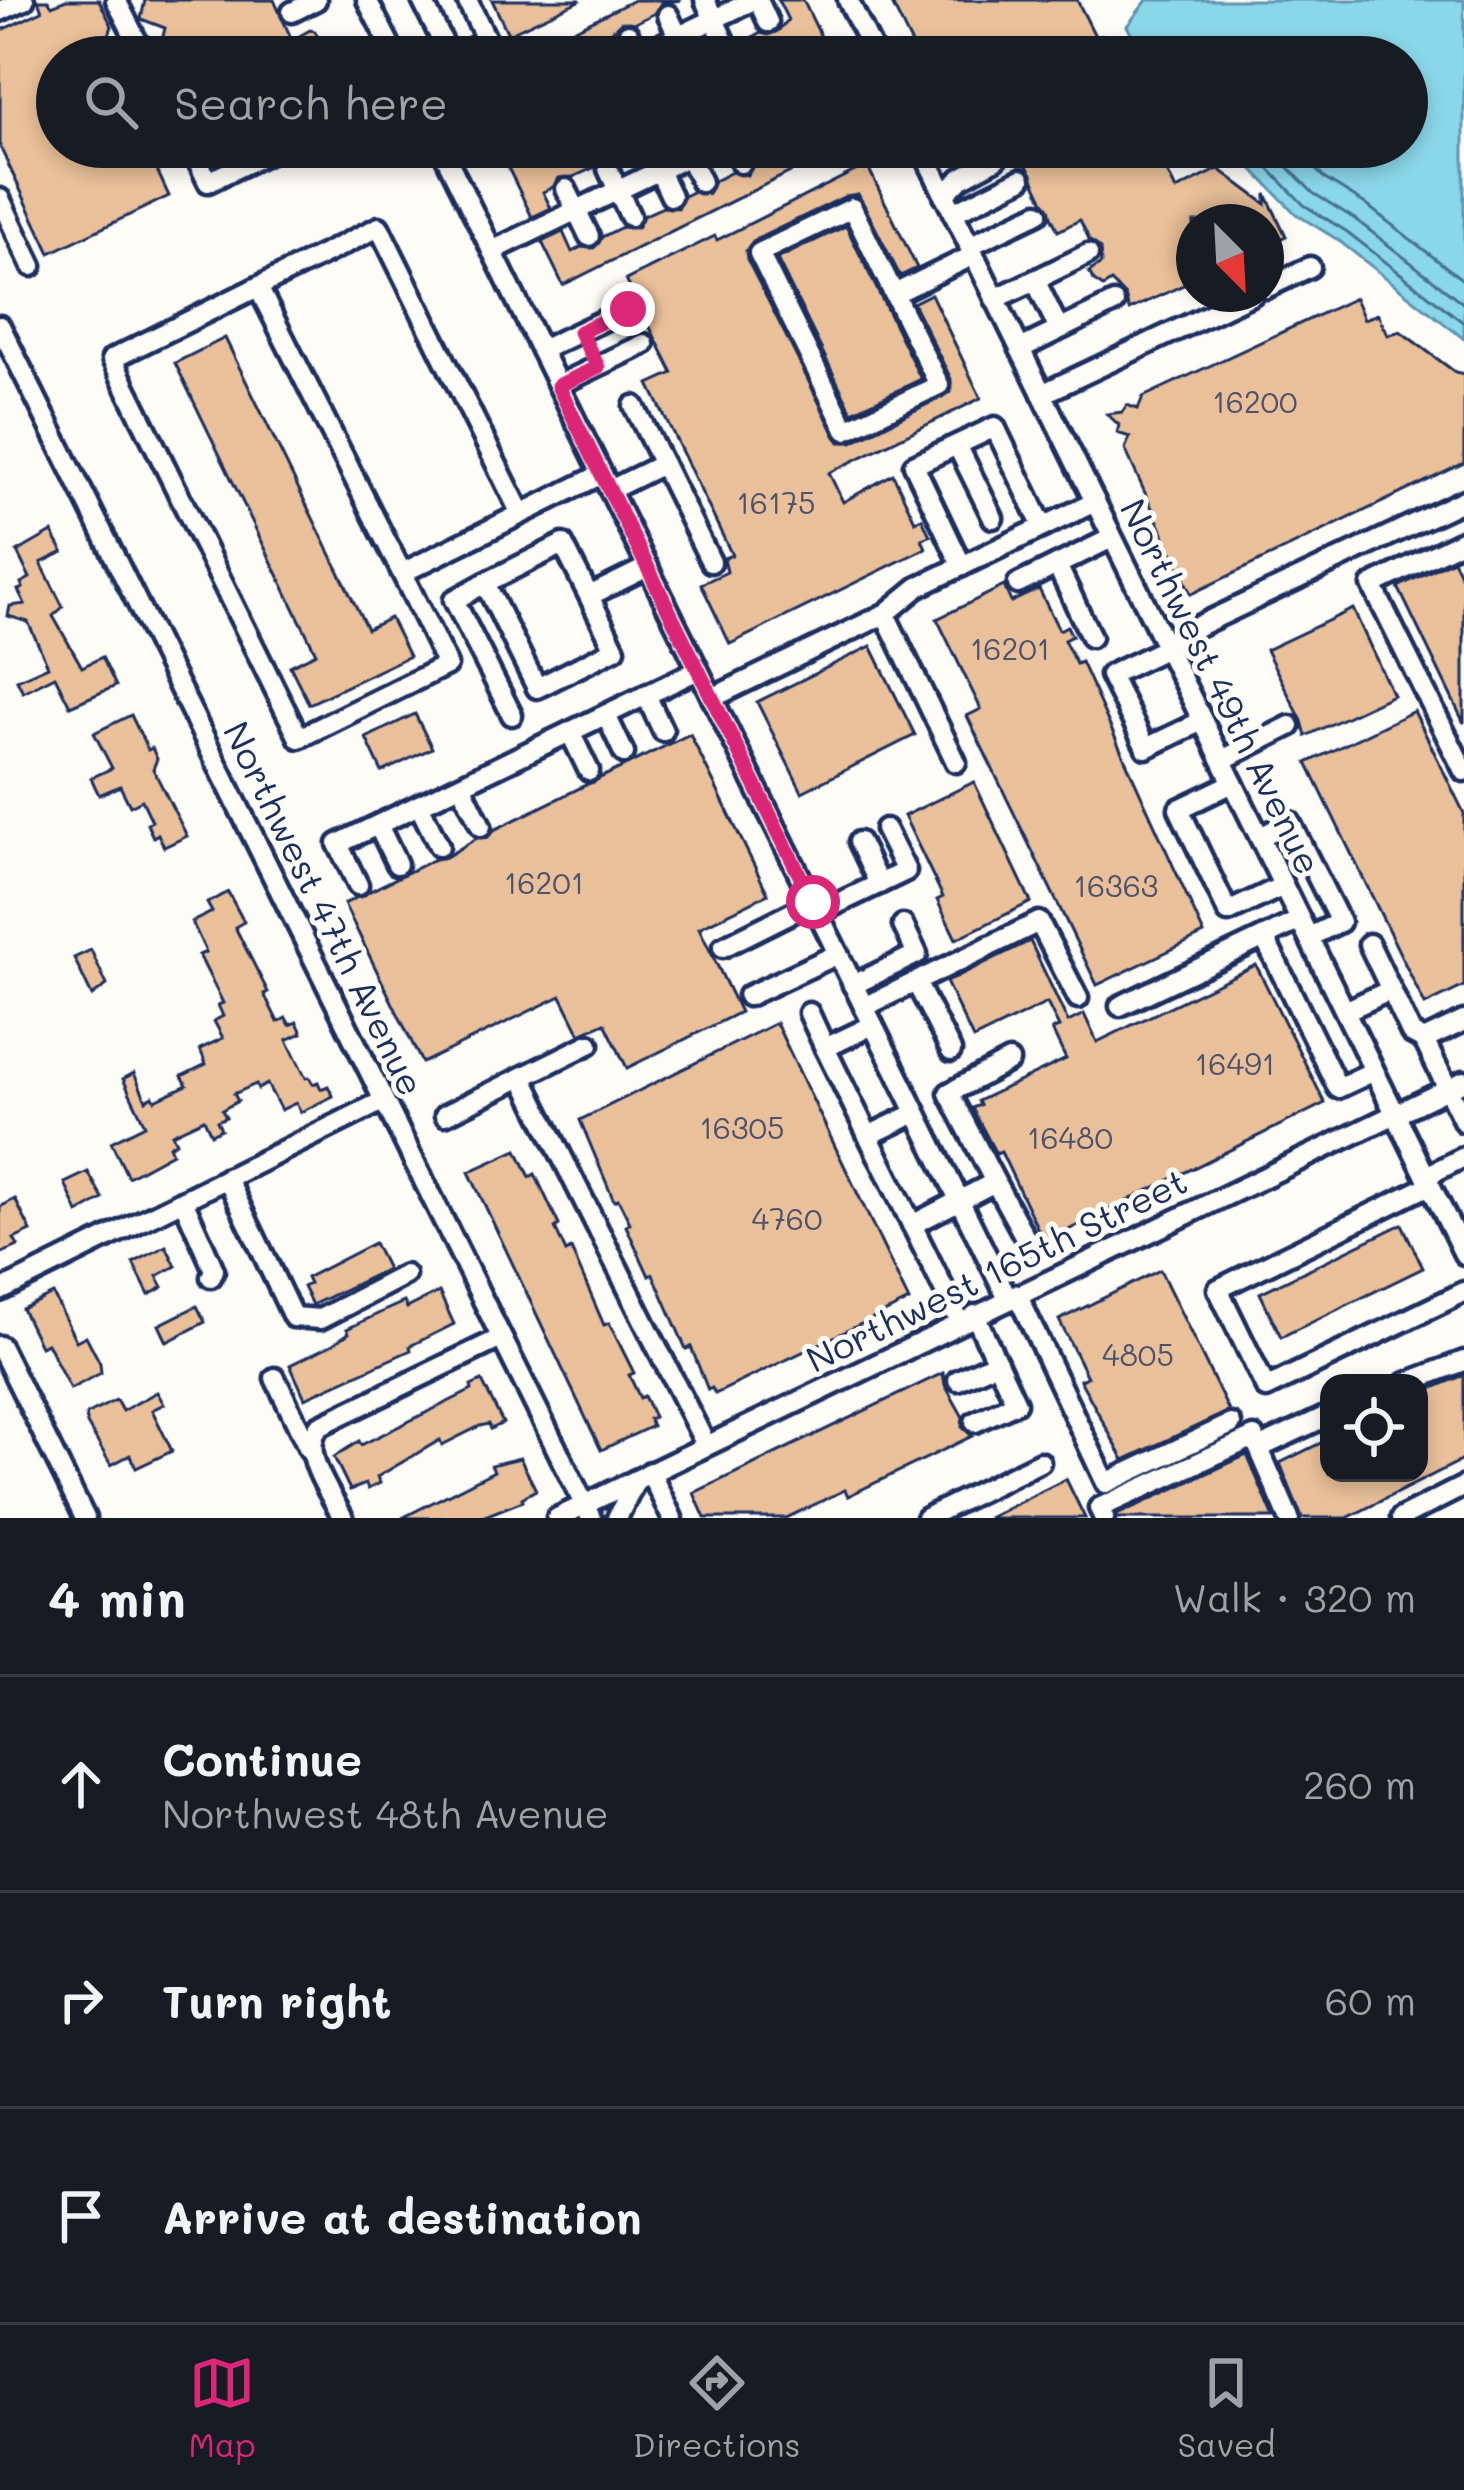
<!DOCTYPE html>
<html lang="en">
<head>
<meta charset="utf-8">
<style>
  :root { --surface:#171b24; --page:#242831; --text:#f1f3f6; --muted:#9ea1a6; --line:#363941; --accent:#db2777 }
  body { margin:0; font-family:Mali,sans-serif; background:var(--page); color:var(--text) }
  .controls { position:absolute; right:36px; bottom:36px; display:grid; overflow:hidden; border-radius:24px; box-shadow:0 6px 18px #0003 }
  .controls button { width:108px; height:108px; display:grid; place-items:center; padding:0; border:0; border-bottom:3px solid var(--line); background:var(--surface); color:var(--text); font:60px sans-serif }
  .compass { position:absolute; left:1176px; top:204px; width:108px; height:108px; border-radius:50%; background:var(--surface); box-shadow:0 6px 18px #0003; rotate:156deg }
  .stop { position:absolute; width:36px; height:36px; margin:-27px; border:9px solid #db2777; border-radius:50%; background:#fff }
  .stop.end { background:#db2777; border-color:#fff; box-shadow:0 3px 12px #0008 }
  .list { margin:0; padding:0; list-style:none }
  h2 { display:flex; justify-content:space-between; align-items:center; height:156px; margin:0; padding:0 48px; font-size:51px }
  h2 small { font-size:39px; font-weight:400; color:var(--muted) }
  .list li { display:grid; grid-template-columns:78px 1fr auto; gap:36px; align-items:center; box-sizing:border-box; height:216px; padding:0 48px; border-top:3px solid var(--line) }
  .list b { display:block; font-size:45px; white-space:nowrap }
  .list p { margin:0; font-size:39px; white-space:nowrap; color:var(--muted) }
  .list em { font-size:39px; font-style:normal; color:var(--muted) }
  .icon { flex:none; width:66px; height:66px; fill:none; stroke:currentColor; stroke-width:2; stroke-linecap:round; stroke-linejoin:round }
  .map { position:relative; flex:none; width:1464px; height:1518px; overflow:hidden }
  .search { position:absolute; background:var(--surface); box-shadow:0 6px 18px #0003; left:36px; right:36px; top:36px; height:132px; display:flex; align-items:center; gap:30px; box-sizing:border-box; padding:0 42px; border-radius:66px; color:var(--muted); font-size:45px }
  .sheet { height:804px; background:var(--surface) }
  nav { display:flex; justify-content:space-around; align-items:center; box-sizing:border-box; height:168px; border-top:3px solid var(--line); background:var(--surface); font-size:33px; color:var(--muted) }
  nav a { display:grid; justify-items:center; gap:6px }
  nav .on { color:var(--accent) }
  .map>svg:first-child { display:block }
</style>
</head>
<body>
<div class="map">
<svg width="1464" height="1518" viewBox="0 0 1464 1518">
  <rect width="100%" height="100%" fill="#fdfcf7"/>
  <filter id="ink" filterUnits="userSpaceOnUse"><feTurbulence type="fractalNoise" baseFrequency=".00833" numOctaves="2"/><feDisplacementMap in="SourceGraphic" scale="24" xChannelSelector="R" yChannelSelector="G"/><feConvolveMatrix kernelMatrix="1 2 1 2 8 2 1 2 1" color-interpolation-filters="sRGB"/></filter>
  <g filter="url(#ink)">
    <polygon fill="#8ad7e9" stroke="#5e94b1" stroke-width="3" points="1147,0 1464,0 1464,339 1338,240 1296,214 1231,147 1407,147 1407,57 1143,57 1127,26"/>
    <g fill="none" stroke-linecap="round" stroke-linejoin="round">
      <g stroke="#477296" stroke-width="3">
        <polyline points="1248,147 1304,205 1346,231 1464,323"/>
        <polyline points="1269,147 1313,193 1355,219 1464,304"/>
        <polyline points="1294,147 1325,179 1364,203 1464,281"/>
      </g>
    </g>
    <g fill="#e9c099" stroke="#1b2f5e" stroke-width="3">
      <polygon points="38,0 48,0 52,6 66,0 99,0 112,26 102,57 57,57 57,147 162,147 155,166 169,196 50,253 0,147 0,31 42,11"/>
      <polygon points="145,0 274,0 292,40 310,30 315,31 328,57 158,57 165,28 141,19"/>
      <polygon points="492,0 581,0 508,34"/>
      <polygon points="634,0 681,0 661,3 655,13 635,23 621,22 606,37 592,36 585,48 565,57 519,57"/>
      <polygon points="778,0 803,0 831,57 712,57 730,56 738,44 761,33 768,35 778,31 788,20"/>
      <polygon points="890,0 1077,0 1096,38 1102,35 1113,57 918,57"/>
      <polygon points="498,147 635,147 614,157 601,157 595,167 573,177 559,178 553,187 543,192 551,208 532,217"/>
      <polygon points="783,147 841,147 563,285 542,242 563,232 572,252 581,247 594,248 602,237 622,227 637,228 643,216 663,207 678,208 684,196 692,192 708,194 714,181 732,172 747,175 754,161"/>
      <polygon points="1018,147 1155,147 1176,190 1219,169 1266,204 1266,194 1286,236 1266,245 1266,222 1194,222 1194,280 1129,310 1125,296 1111,282 1103,287 1094,281 1089,272 1101,264 1100,249 1090,241 1080,220 1058,231"/>
      <polygon points="867,165 917,268 900,276 858,194 846,196 753,241 746,251 747,259 840,442 852,442 951,392 951,379 913,303 931,294 981,398 829,473 843,502 893,474 915,521 922,518 930,536 922,539 926,548 730,644 701,584 727,572 724,558 732,555 649,384 673,373 626,280 715,236 717,240"/>
      <polygon points="846,226 921,379 852,412 777,259"/>
      <polygon points="1355,298 1364,319 1378,314 1388,335 1400,331 1455,372 1464,374 1464,463 1191,594 1125,449 1130,437 1117,433 1119,425 1107,414 1122,412 1127,405 1138,409 1143,397"/>
      <polygon points="225,338 367,629 390,618 409,656 309,704 290,666 316,653 175,363"/>
      <polygon points="52,532 63,552 41,563 63,607 53,616 82,667 102,657 116,686 70,706 55,676 23,692 17,680 48,666 28,622 8,616 10,606 25,604 18,590 23,588 21,583 30,578 17,552"/>
      <polygon points="1453,560 1464,582 1464,723 1398,587"/>
      <polygon points="1004,586 1011,602 1039,589 1059,630 1067,626 1072,636 1064,640 1076,664 1081,662 1204,934 1097,985 967,716 981,709 937,619"/>
      <polygon points="1353,609 1393,695 1306,736 1302,721 1266,650"/>
      <polygon points="871,646 915,735 802,792 757,702"/>
      <polygon points="1414,711 1464,813 1464,986 1425,1005 1307,763"/>
      <polygon points="415,714 432,748 382,772 366,738"/>
      <polygon points="131,715 148,750 152,748 157,759 153,769 187,836 164,847 158,834 153,837 147,824 152,821 142,800 130,806 120,786 99,795 91,778 112,768 94,733"/>
      <polygon points="690,734 768,894 699,928 740,1012 627,1068 605,1023 580,1034 561,996 422,1063 344,904 435,859 446,857 477,838 488,837 494,830"/>
      <polygon points="974,782 1031,902 956,939 937,900 943,897 904,816"/>
      <polygon points="228,892 244,922 235,927 268,992 264,994 278,1022 286,1018 290,1025 297,1022 302,1033 287,1040 306,1078 309,1077 313,1084 318,1082 321,1089 328,1086 333,1096 301,1112 296,1103 281,1110 267,1084 258,1089 256,1084 234,1094 238,1101 222,1110 226,1117 217,1121 221,1129 211,1134 204,1119 172,1134 176,1142 169,1146 172,1153 128,1177 111,1142 145,1125 123,1079 134,1073 146,1100 153,1096 155,1100 187,1085 182,1076 206,1064 200,1049 223,1038 214,1021 223,1016 218,1005 223,1003 199,955 206,952 192,922 212,912 207,903"/>
      <polygon points="1030,941 1068,1022 1084,1014 1097,1042 1256,965 1325,1103 1044,1242 1001,1152 996,1154 972,1108 980,1105 978,1101 1066,1059 1052,1030 1059,1027 1047,1003 973,1039 946,982"/>
      <polygon points="91,950 107,985 92,996 74,958"/>
      <polygon points="776,1023 909,1301 715,1394 712,1388 708,1390 691,1347 686,1349 653,1274 649,1276 626,1226 630,1223 618,1199 614,1201 580,1120"/>
      <polygon points="517,1150 530,1177 535,1174 559,1225 555,1228 566,1252 571,1249 604,1325 609,1323 634,1373 629,1375 640,1398 644,1396 654,1417 649,1419 652,1426 601,1450 469,1172"/>
      <polygon points="88,1172 103,1199 78,1213 65,1183"/>
      <polygon points="15,1199 31,1231 14,1239 18,1246 0,1254 0,1207"/>
      <polygon points="1402,1224 1423,1268 1281,1337 1260,1293"/>
      <polygon points="374,1243 387,1269 312,1305 303,1287 309,1284 306,1278"/>
      <polygon points="166,1246 176,1266 157,1276 163,1287 149,1295 133,1263"/>
      <polygon points="1160,1270 1229,1411 1124,1460 1080,1380 1087,1377 1059,1320"/>
      <polygon points="439,1292 454,1324 410,1346 411,1350 305,1398 290,1365 333,1344 349,1333 347,1329 386,1310 404,1302 407,1308"/>
      <polygon points="53,1294 76,1341 86,1336 100,1363 101,1373 70,1389 47,1343 40,1346 22,1309"/>
      <polygon points="197,1306 205,1322 167,1342 159,1325"/>
      <polygon points="943,1373 945,1385 963,1417 962,1427 972,1436 848,1496 845,1490 786,1518 705,1518 694,1493"/>
      <polygon points="1464,1375 1464,1459 1347,1518 1302,1518 1280,1463 1329,1439 1329,1473 1419,1473 1419,1394"/>
      <polygon points="482,1381 503,1423 491,1429 489,1424 480,1426 442,1445 440,1440 377,1477 380,1483 368,1489 366,1484 350,1490 334,1457 359,1441 361,1445 472,1390 471,1386"/>
      <polygon points="157,1392 164,1404 152,1410 172,1451 136,1468 130,1455 111,1465 87,1424 86,1415 116,1400 122,1411"/>
      <polygon points="1247,1455 1274,1518 1117,1518 1117,1515"/>
      <polygon points="520,1458 536,1490 522,1498 523,1501 480,1518 402,1518 494,1471 491,1465"/>
      <polygon points="1066,1479 1085,1518 988,1518"/>
    </g>
    <g fill="none" stroke-linecap="round" stroke-linejoin="round">
      <g stroke="#1b2f5e" stroke-width="27">
        <g id="minor">
          <polyline points="116,0 145,57"/>
          <polyline points="367,0 396,57"/>
          <polyline points="422,0 450,57"/>
          <polyline points="705,0 725,43"/>
          <polyline points="758,0 768,22"/>
          <polyline points="848,0 876,57"/>
          <polyline points="0,11 24,0"/>
          <polyline points="292,12 316,0"/>
          <polyline points="668,15 688,57"/>
          <polyline points="628,34 639,57"/>
          <polyline points="598,48 602,57"/>
          <polyline points="454,57 487,41 467,0"/>
          <polyline points="635,57 754,0"/>
          <polyline points="191,147 208,182 280,147"/>
          <polyline points="441,147 1008,1299"/>
          <polyline points="734,147 741,163"/>
          <polyline points="921,147 1464,1254"/>
          <polyline points="685,148 701,182"/>
          <polyline points="649,149 671,196"/>
          <polyline points="608,169 630,216"/>
          <polyline points="566,189 589,236"/>
          <polyline points="944,195 961,178 996,159"/>
          <polyline points="0,199 32,266"/>
          <polyline points="953,213 1021,179"/>
          <polyline points="969,246 1038,213"/>
          <polyline points="492,251 708,147"/>
          <polyline points="258,287 402,573"/>
          <polyline points="1266,288 1310,267"/>
          <polyline points="894,294 852,208 759,253 846,430 939,385 894,294 974,255"/>
          <polyline points="995,299 1035,280"/>
          <polyline points="0,326 591,1518"/>
          <polyline points="1059,329 1035,280 1088,254"/>
          <polyline points="1020,349 1114,303"/>
          <polyline points="541,350 628,309"/>
          <polyline points="558,385 644,344"/>
          <polyline points="1042,394 1253,294"/>
          <polyline points="634,406 663,464"/>
          <polyline points="957,445 993,518"/>
          <polyline points="610,490 663,464 711,562"/>
          <polyline points="521,514 379,227 112,359 299,738 447,665 402,573 602,474"/>
          <polyline points="1464,540 1372,585 1464,771"/>
          <polyline points="1057,565 1091,637"/>
          <polyline points="962,566 914,465 995,427 1043,527"/>
          <polyline points="485,583 454,600 512,715"/>
          <polyline points="1018,584 1112,538"/>
          <polyline points="589,596 563,544 485,583 537,688 615,649 589,596 648,567"/>
          <polyline points="885,614 918,587 1095,502"/>
          <polyline points="646,695 663,731"/>
          <polyline points="712,698 885,614 956,762"/>
          <polyline points="606,715 624,753"/>
          <polyline points="1202,721 1146,748 1110,675 1167,648 1177,636 1464,500"/>
          <polyline points="570,732 589,771"/>
          <polyline points="1222,760 1290,726"/>
          <polyline points="1233,783 1179,809 1228,912 1283,886"/>
          <polyline points="461,785 481,826"/>
          <polyline points="419,805 439,846"/>
          <polyline points="378,825 397,864"/>
          <polyline points="1260,837 1290,822 1340,922 1309,937"/>
          <polyline points="859,842 879,884"/>
          <polyline points="358,885 338,844 698,670"/>
          <polyline points="818,913 906,871 885,829"/>
          <polyline points="1264,937 1338,1088 1374,1071"/>
          <polyline points="1369,944 1391,990"/>
          <polyline points="723,947 813,902"/>
          <polyline points="916,982 951,1051"/>
          <polyline points="853,985 917,954 903,925"/>
          <polyline points="748,996 838,954"/>
          <polyline points="1120,1006 1300,920"/>
          <polyline points="864,1007 1039,922 1078,998"/>
          <polyline points="1345,1011 1391,990 1411,1033 1424,1040"/>
          <polyline points="809,1013 825,1048"/>
          <polyline points="1464,1021 1424,1040 1464,1122"/>
          <polyline points="873,1025 825,1048 960,1322"/>
          <polyline points="522,1077 589,1044"/>
          <polyline points="445,1115 522,1077 706,1445"/>
          <polyline points="868,1136 916,1113"/>
          <polyline points="1426,1176 1464,1157"/>
          <polyline points="227,1178 293,1317 320,1319 405,1275"/>
          <polyline points="995,1182 1028,1243"/>
          <polyline points="1430,1185 1218,1289 1266,1388 1464,1292"/>
          <polyline points="183,1200 214,1270 211,1277"/>
          <polyline points="912,1225 995,1182 949,1093 1009,1061"/>
          <polyline points="0,1291 383,1101"/>
          <polyline points="1017,1294 1106,1483 1231,1424"/>
          <polyline points="0,1346 85,1518"/>
          <polyline points="275,1378 309,1449"/>
          <polyline points="958,1380 997,1362"/>
          <polyline points="1406,1383 1464,1361"/>
          <polyline points="975,1422 1016,1403 975,1315"/>
          <polyline points="1259,1448 1329,1415"/>
          <polyline points="650,1472 672,1518"/>
          <path d="M343,1518C330,1492 299,1453 319,1426L501,1338"/>
          <polyline points="557,1518 1464,1081"/>
          <polyline points="617,1518 636,1480"/>
          <polyline points="926,1518 1040,1462"/>
          <polyline points="1104,1518 1099,1508 1254,1437 1289,1518"/>
          <polyline points="1401,1518 1464,1486"/>
        </g>
      </g>
      <use href="#minor" stroke="#fdfcf7" stroke-width="18"/>
    </g>
  </g>
  <g fill="none" stroke-linecap="round" stroke-linejoin="round" filter="url(#ink)">
    <polyline stroke="#db2777" stroke-width="15" points="628,309 580,332 598,367 558,386 813,902"/>
  </g>
  <g text-anchor="middle" dominant-baseline="central" stroke-width="10" stroke-linejoin="round" paint-order="stroke">
    <g font-size="30" fill="#4e536d">
      <text x="1255" y="401">16200</text>
      <text x="776" y="502">16175</text>
      <text x="1010" y="648">16201</text>
      <text x="544" y="882">16201</text>
      <text x="1116" y="885">16363</text>
      <text x="1235" y="1063">16491</text>
      <text x="742" y="1127">16305</text>
      <text x="1070" y="1137">16480</text>
      <text x="787" y="1218">4760</text>
      <text x="1138" y="1354">4805</text>
    </g>
    <g font-size="36" fill="#1b2f5e" stroke="#fdfcf7">
      <text transform="translate(1222 686) rotate(64)">Northwest 49th Avenue</text>
      <text transform="translate(325 908) rotate(64)">Northwest 47th Avenue</text>
      <text transform="translate(996 1269) rotate(-26)">Northwest 165th Street</text>
    </g>
  </g>
</svg>
<div class="controls">
<button><svg class="icon" aria-label="locate" viewBox="0 0 24 24"><circle cx="12" cy="12" r="6"/><path d="M12 2v4M12 18v4M2 12h4M18 12h4"/></svg></button>
</div>
<svg class="compass" viewBox="-18 -18 36 36"><path d="M0-13l5 13h-10z" fill="#e53935"/><path d="M0 13l5-13h-10z" fill="#9ea1a6"/></svg>
<div class="stop" style="left:813px;top:902px"></div>
<div class="stop end" style="left:628px;top:309px"></div>
<div class="search"><svg class="icon" aria-label="search" viewBox="0 0 24 24"><circle cx="10" cy="10" r="6"/><path d="M15 15l6 6"/></svg>Search here</div>
</div>
<section class="sheet">
<h2>4 min<small>Walk · 320 m</small></h2>
<ul class="list">
<li><svg class="icon" aria-label="ahead" viewBox="0 0 24 24"><path d="M12 20V5M6 11l6-6 6 6"/></svg><div><b>Continue</b><p>Northwest 48th Avenue</p></div><em>260 m</em></li>
<li><svg class="icon" aria-label="right" viewBox="0 0 24 24"><path d="M7 20v-9h11M14 6l5 5-5 5"/></svg><div><b>Turn right</b></div><em>60 m</em></li>
<li><svg class="icon" aria-label="arrive" viewBox="0 0 24 24"><path d="M6 21V4h12l-3 4 3 4H6"/></svg><div><b>Arrive at destination</b></div></li>
</ul>
</section>
<nav>
<a class="on"><svg class="icon" aria-label="map" viewBox="0 0 24 24"><path d="M3 6l6-2 6 2 6-2v14l-6 2-6-2-6 2zM9 4v14M15 6v14"/></svg>Map</a>
<a><svg class="icon" aria-label="directions" viewBox="0 0 24 24"><path d="M12 3l9 9-9 9-9-9zM9 14v-3h6M13 9l2 2-2 2"/></svg>Directions</a>
<a><svg class="icon" aria-label="saved" viewBox="0 0 24 24"><path d="M7 4h10v16l-5-4-5 4z"/></svg>Saved</a>
</nav>
</body>
</html>
